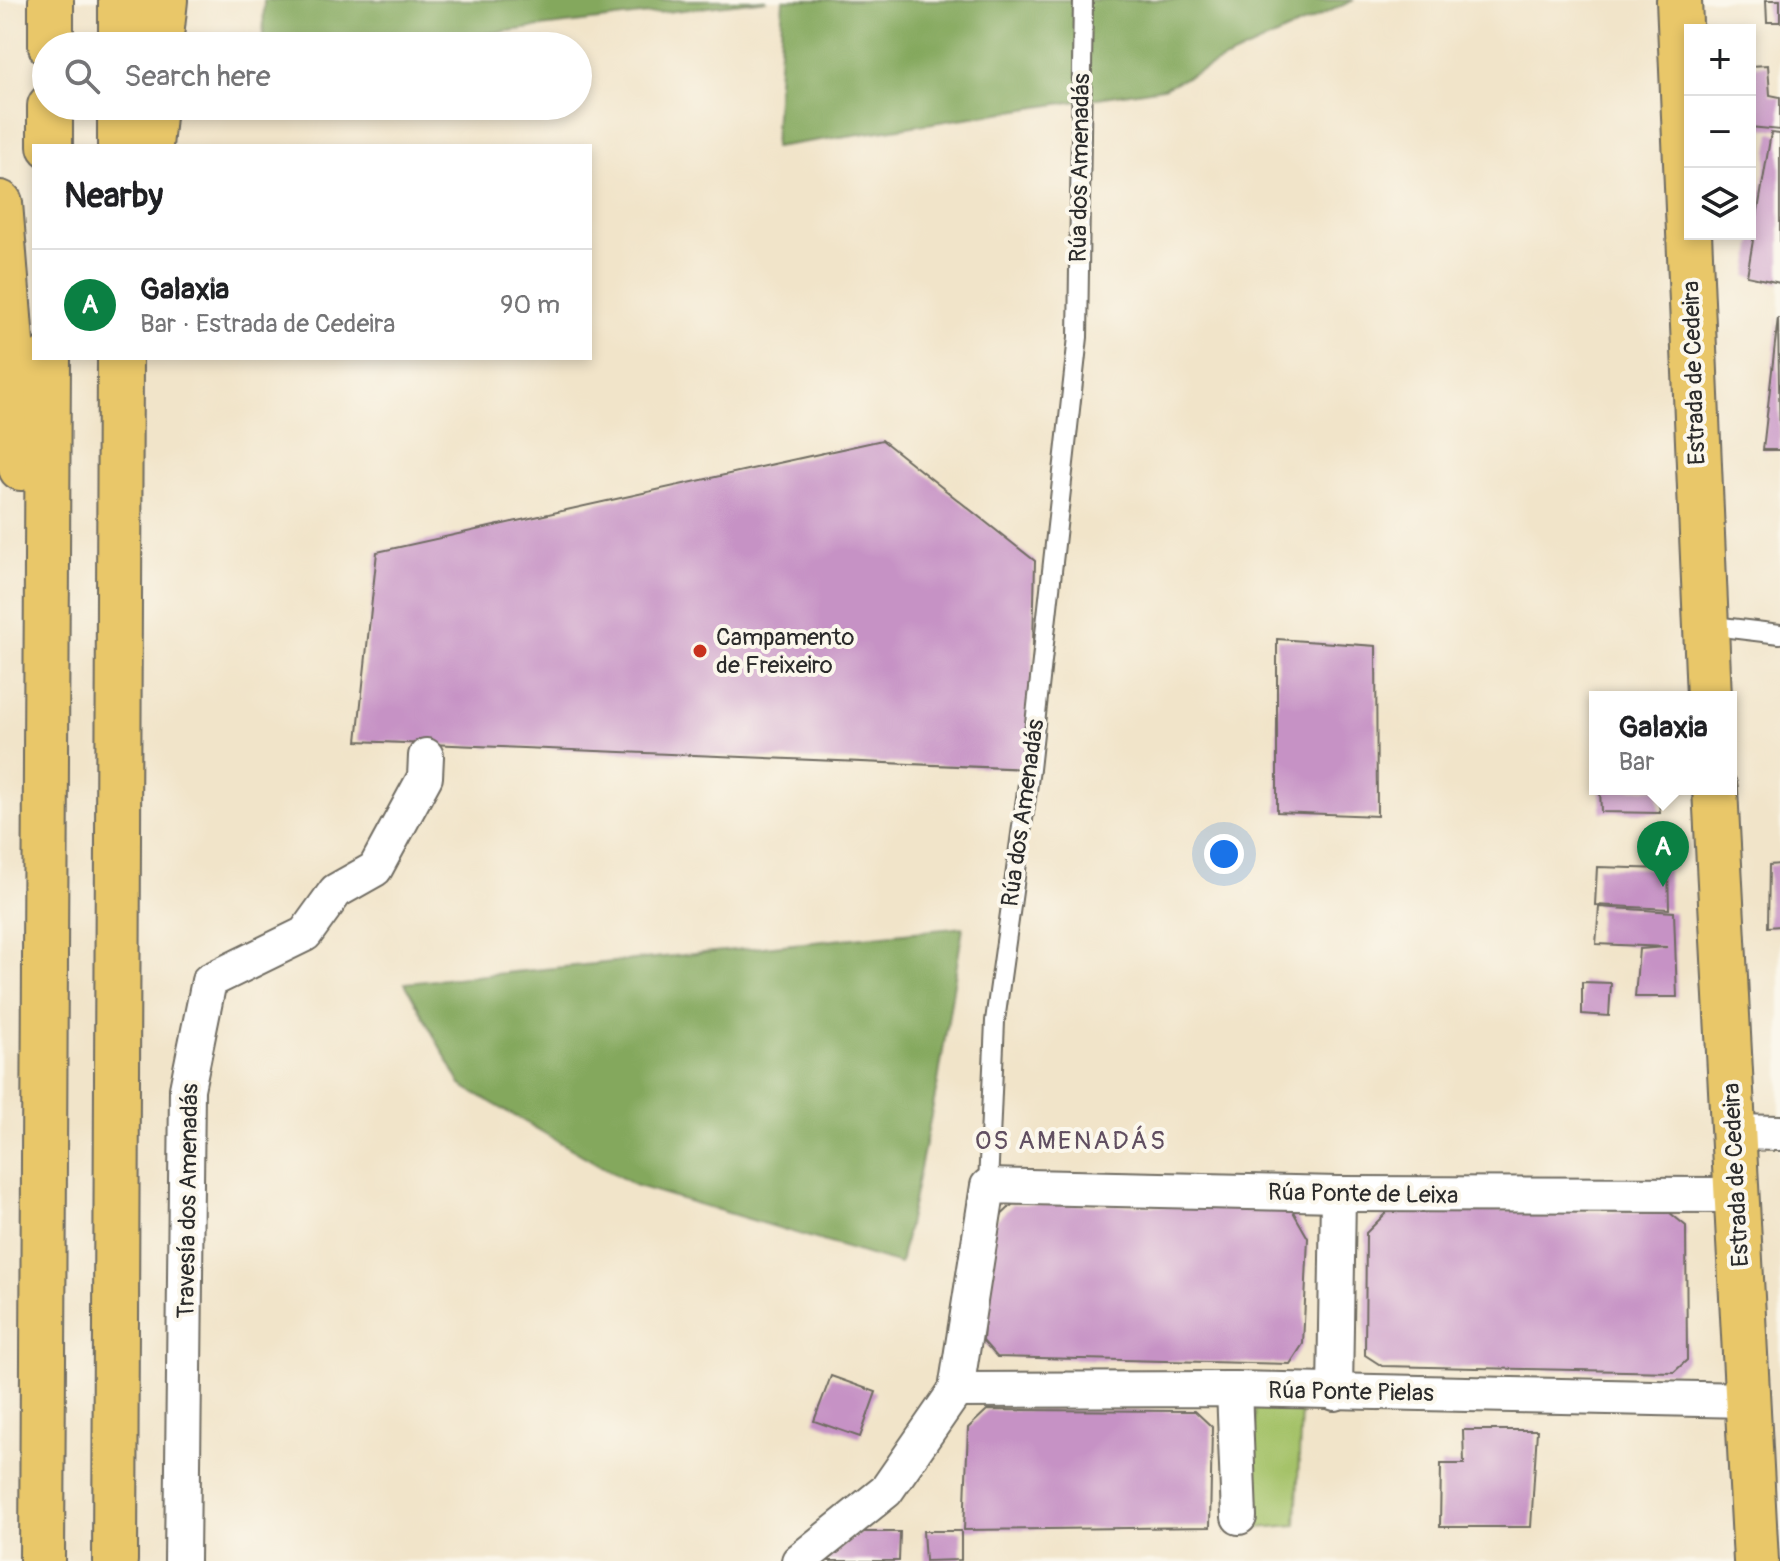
<!DOCTYPE html>
<html lang="en">
<head>
<meta charset="utf-8">
<style>
  :root { --surface:#fff; --page:#f2f2f2; --text:#202124; --muted:#757577; --line:#e0e0e0; --accent:#0b8043 }
  body { margin:0; font-family:Pangolin,sans-serif; background:var(--page); color:var(--text) }
  .controls { position:absolute; right:24px; top:24px; display:grid; overflow:hidden; border-radius:0px; box-shadow:0 4px 12px #0003 }
  .controls button { width:72px; height:72px; display:grid; place-items:center; padding:0; border:0; border-bottom:2px solid var(--line); background:var(--surface); color:var(--text); font:40px sans-serif }
  .you { position:absolute; left:1224px; top:854px; width:28px; height:28px; margin:-20px; border:6px solid #fff; border-radius:50%; background:#1a73e8; box-shadow:0 0 0 12px #1a73e833 }
  .badge { display:grid; place-items:center; width:52px; height:52px; border-radius:50%; background:var(--accent); color:#fff; font-size:26px; font-weight:700 }
  .pin { position:absolute; translate:-50% -66px; filter:drop-shadow(0 2px 4px #0008) }
  .pin::after { content:''; position:absolute; top:42px; width:28px; height:24px; background:inherit; clip-path:polygon(0 0,100% 0,50% 100%) }
  .popup { position:absolute; left:1589px; top:691px; width:148px; height:104px; box-sizing:border-box; display:grid; place-content:center; border-radius:0px; background:var(--surface); filter:drop-shadow(0 2px 6px #0005); font-size:26px; white-space:nowrap; color:var(--muted) }
  .popup b { font-size:30px; color:var(--text) }
  .popup::after { content:''; position:absolute; left:50%; top:100%; margin-left:-16px; border:16px solid transparent; border-top-color:var(--surface) }
  .list { margin:0; padding:0; list-style:none }
  h2 { display:flex; justify-content:space-between; align-items:center; height:104px; margin:0; padding:0 32px; font-size:34px }
  h2 small { font-size:26px; font-weight:400; color:var(--muted) }
  .list li { display:grid; grid-template-columns:52px 1fr auto; gap:24px; align-items:center; box-sizing:border-box; height:112px; padding:0 32px; border-top:2px solid var(--line) }
  .list b { display:block; font-size:30px; white-space:nowrap }
  .list p { margin:0; font-size:26px; white-space:nowrap; color:var(--muted) }
  .list em { font-size:26px; font-style:normal; color:var(--muted) }
  .icon { flex:none; width:44px; height:44px; fill:none; stroke:currentColor; stroke-width:2; stroke-linecap:round; stroke-linejoin:round }
  .map { position:relative; flex:none; width:1780px; height:1561px; overflow:hidden }
  .search { position:absolute; background:var(--surface); box-shadow:0 4px 12px #0003; left:32px; top:32px; width:560px; height:88px; display:flex; align-items:center; gap:20px; box-sizing:border-box; padding:0 28px; border-radius:44px; color:var(--muted); font-size:30px }
  .panel { position:absolute; background:var(--surface); box-shadow:0 4px 12px #0003; left:32px; top:144px; width:560px; height:216px; border-radius:0px }
  .map>svg:first-child { display:block }
</style>
</head>
<body>
<div class="map">
<svg width="1780" height="1561" viewBox="0 0 1780 1561">
  <rect width="100%" height="100%" fill="#fbf7ec"/>
  <filter id="ink" filterUnits="userSpaceOnUse"><feTurbulence type="fractalNoise" baseFrequency=".0125" numOctaves="2"/><feDisplacementMap in="SourceGraphic" scale="16" xChannelSelector="R" yChannelSelector="G"/><feConvolveMatrix kernelMatrix="1 2 1 2 8 2 1 2 1" color-interpolation-filters="sRGB"/></filter>
  <filter id="wash" filterUnits="userSpaceOnUse"><feTurbulence type="fractalNoise" baseFrequency=".006" numOctaves="4" result="noise"/><feDisplacementMap in="SourceGraphic" scale="32" xChannelSelector="R" yChannelSelector="G"/><feGaussianBlur stdDeviation="1.8" result="paint"/><feColorMatrix in="noise" values="0 0 0 0 0 0 0 0 0 0 0 0 0 0 0 0 0 1.4 0 .05"/><feComposite in="paint" operator="in"/></filter>
  <g filter="url(#wash)">
    <rect width="100%" height="100%" fill="#f1e4c9"/>
    <polygon fill="#a5c269" stroke="#68764a" stroke-width="2" points="1255,1407 1301,1411 1296,1525 1255,1528"/>
    <g fill="#84a85d" stroke="#586a44" stroke-width="2">
      <polygon points="264,0 767,0 381,46 263,46"/>
      <polygon points="783,0 1354,0 1163,88 774,147"/>
      <polygon points="963,927 938,1082 900,1264 634,1185 461,1085 405,983"/>
    </g>
    <g id="blocks">
      <g fill="#c692c5">
        <polygon points="1766,0 1780,0 1780,22 1767,22"/>
        <polygon points="1768,65 1770,95 1780,97 1780,130 1750,127 1750,66"/>
        <polygon points="1771,133 1780,134 1780,283 1747,276"/>
        <polygon points="1778,317 1780,450 1763,450"/>
        <polygon points="882,440 1035,561 1030,769 357,741 377,552"/>
        <polygon points="1277,639 1376,646 1377,816 1277,812"/>
        <polygon points="1600,789 1658,789 1660,813 1601,812"/>
        <polygon points="1780,864 1780,926 1768,927 1769,865"/>
        <polygon points="1597,867 1668,869 1669,909 1595,905"/>
        <polygon points="1599,907 1674,912 1677,997 1635,997 1639,949 1667,947 1596,944"/>
        <polygon points="1582,982 1611,983 1609,1016 1582,1014"/>
        <polygon points="1013,1204 1291,1208 1308,1238 1303,1344 1290,1364 997,1357 983,1341 992,1224"/>
        <polygon points="1390,1209 1670,1213 1686,1226 1687,1360 1674,1372 1382,1366 1365,1355 1366,1233"/>
        <polygon points="831,1376 876,1392 860,1437 814,1421"/>
        <polygon points="987,1410 1195,1411 1212,1427 1210,1527 964,1530 968,1428"/>
        <polygon points="1463,1430 1537,1430 1531,1527 1440,1527 1441,1464 1464,1464"/>
        <polygon points="923,1531 961,1531 961,1560 925,1561"/>
        <polygon points="861,1532 900,1532 899,1561 819,1561"/>
      </g>
    </g>
  </g>
  <g filter="url(#ink)">
    <use href="#blocks" fill-opacity="0" stroke="#706c62" stroke-width="2"/>
    <g fill="none" stroke-linecap="round" stroke-linejoin="round">
      <g stroke="#706c62" stroke-width="22">
        <g id="service">
          <polyline points="1705,625 1780,634"/>
          <polyline points="988,1186 995,1021 1030,769 1078,337 1083,0"/>
        </g>
      </g>
      <g stroke="#706c62" stroke-width="38">
        <g id="minor">
          <polyline points="1735,1132 1780,1133"/>
          <polyline points="1234,1389 1239,1517"/>
          <polyline points="956,1390 1234,1389 1746,1400"/>
          <polyline points="1335,1393 1338,1194"/>
          <polyline points="182,1561 187,1089 209,981 305,934 336,891 375,869 425,777 426,756"/>
          <polyline points="799,1561 886,1491 956,1390 988,1186 1338,1194 1738,1195"/>
        </g>
      </g>
      <g stroke="#706c62" stroke-width="48">
        <g id="primary">
          <polyline points="1679,0 1709,697"/>
          <polyline points="1715,789 1756,1561"/>
        </g>
      </g>
      <g stroke="#706c62" stroke-width="48">
        <g id="trunk">
          <polyline points="51,46 51,0"/>
          <polyline points="121,46 121,0"/>
          <polyline points="160,46 165,0"/>
          <polyline points="50,146 50,106"/>
          <polyline points="120,146 120,106"/>
          <polyline points="150,146 154,106"/>
          <polyline points="0,203 21,468"/>
          <polyline points="42,1561 48,358"/>
          <polyline points="115,1561 120,358"/>
        </g>
      </g>
      <use href="#service" stroke="#fff" stroke-width="18"/>
      <use href="#minor" stroke="#fff" stroke-width="34"/>
      <use href="#primary" stroke="#e9c769" stroke-width="44"/>
      <use href="#trunk" stroke="#e9c769" stroke-width="44"/>
    </g>
  </g>
  <circle fill="#c8321e" stroke="#fbf7ec" stroke-width="3" cx="700" cy="651" r="8"/>
  <g text-anchor="middle" dominant-baseline="central" stroke-width="8" stroke-linejoin="round" paint-order="stroke">
    <g font-size="24" fill="#2b2b2b" stroke="#fbf7ec">
      <text transform="translate(1080 168) rotate(-89)">Rúa dos Amenadás</text>
      <text transform="translate(1694 373) rotate(-92)">Estrada de Cedeira</text>
      <text transform="translate(1023 813) rotate(-82)">Rúa dos Amenadás</text>
      <text transform="translate(1736 1175) rotate(-93)">Estrada de Cedeira</text>
      <text transform="translate(1363 1194) rotate(1)">Rúa Ponte de Leixa</text>
      <text transform="translate(188 1201) rotate(-89)">Travesía dos Amenadás</text>
      <text transform="translate(1351 1392) rotate(1)">Rúa Ponte Pielas</text>
    </g>
    <g font-size="24" fill="#2b2b2b" stroke="#fbf7ec" text-anchor="start">
      <text x="716" y="637">Campamento<tspan x="716" dy="28">de Freixeiro</tspan></text>
    </g>
    <g font-size="26" letter-spacing="2" fill="#614f61" stroke="#fbf7ec">
      <text x="1071" y="1141">OS AMENADÁS</text>
    </g>
  </g>
</svg>
<div class="controls">
<button>+</button>
<button>−</button>
<button><svg class="icon" aria-label="layers" viewBox="0 0 24 24"><path d="M12 4l9 5-9 5-9-5zM3 14l9 5 9-5"/></svg></button>
</div>
<div class="you"></div>
<div class="pin badge" style="left:1663px;top:887px">A</div>
<div class="popup"><b>Galaxia</b>Bar</div>
<div class="search"><svg class="icon" aria-label="search" viewBox="0 0 24 24"><circle cx="10" cy="10" r="6"/><path d="M15 15l6 6"/></svg>Search here</div>
<section class="panel">
<h2>Nearby<small></small></h2>
<ul class="list">
<li><span class="badge">A</span><div><b>Galaxia</b><p>Bar · Estrada de Cedeira</p></div><em>90 m</em></li>
</ul>
</section>
</div>
</body>
</html>
